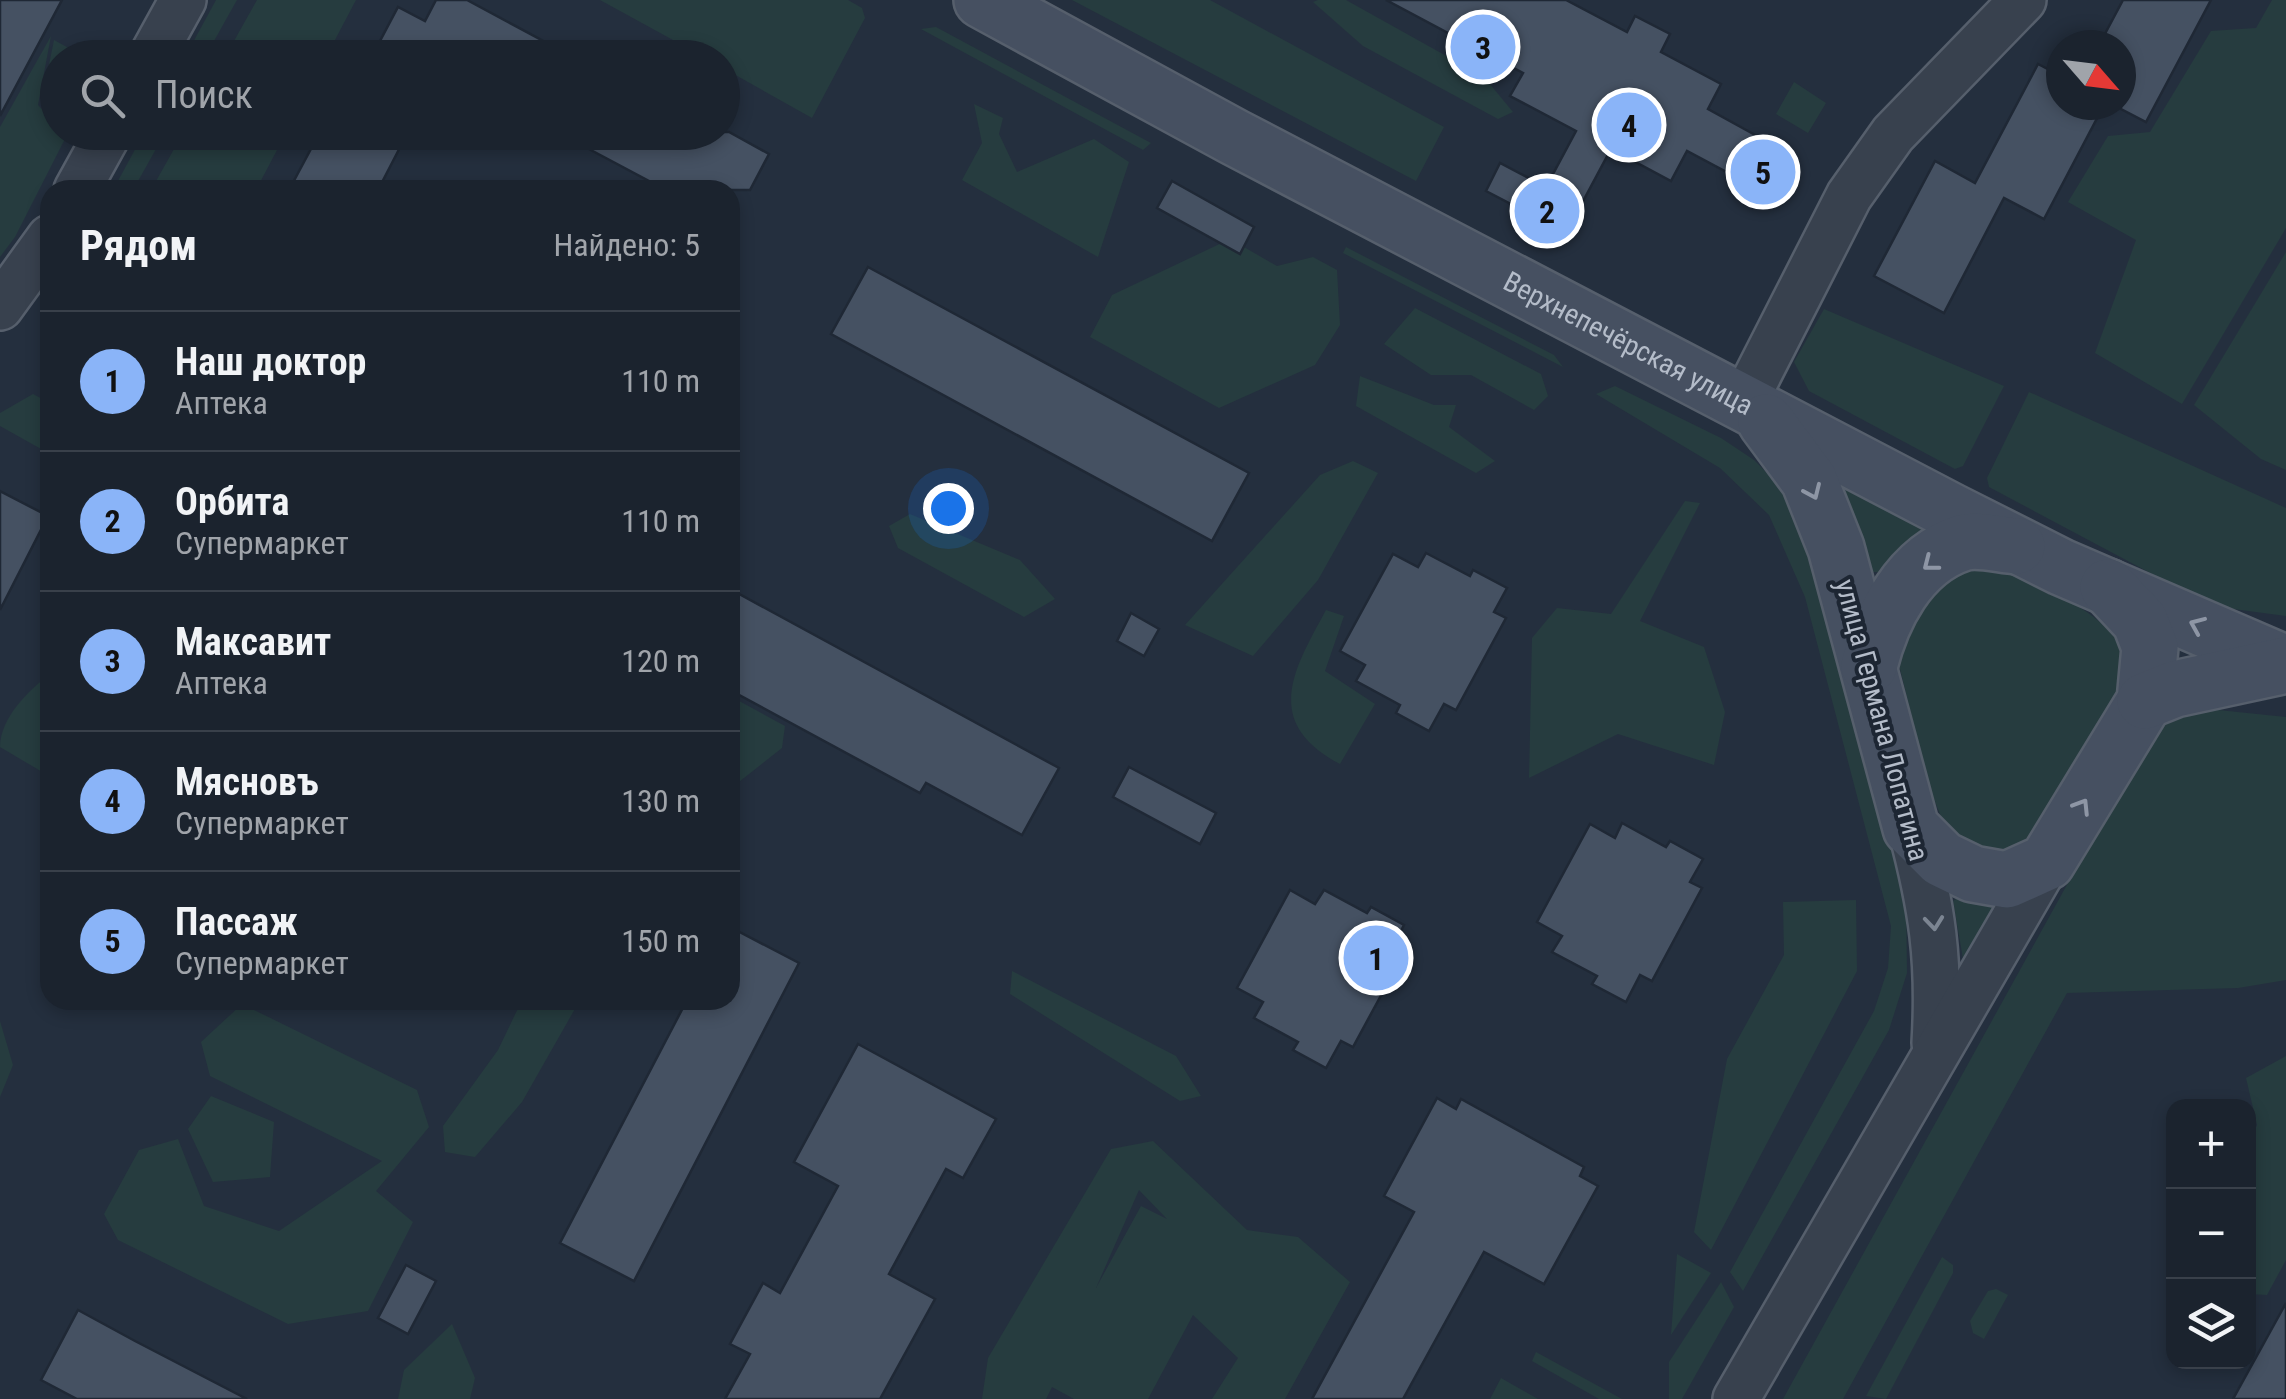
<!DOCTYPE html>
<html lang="ru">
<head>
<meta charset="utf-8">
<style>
  :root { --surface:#1b232e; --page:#242b36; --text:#f1f3f6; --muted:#a0a4aa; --line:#39404a; --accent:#8ab4f8 }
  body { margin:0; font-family:"Roboto Condensed",sans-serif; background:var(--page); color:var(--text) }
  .controls { position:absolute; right:30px; bottom:30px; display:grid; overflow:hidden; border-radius:20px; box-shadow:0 5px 15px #0003 }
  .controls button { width:90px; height:90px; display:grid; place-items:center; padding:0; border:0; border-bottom:2px solid var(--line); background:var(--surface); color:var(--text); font:50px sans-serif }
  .compass { position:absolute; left:2046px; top:30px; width:90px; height:90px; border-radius:50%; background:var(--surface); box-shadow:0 5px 15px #0003; rotate:118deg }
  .you { position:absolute; left:948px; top:508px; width:35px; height:35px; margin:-25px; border:8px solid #fff; border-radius:50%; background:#1a73e8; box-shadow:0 0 0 15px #1a73e833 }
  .badge { display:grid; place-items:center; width:65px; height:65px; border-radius:50%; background:var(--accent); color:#111; font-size:32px; font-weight:700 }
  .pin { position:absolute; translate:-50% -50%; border:5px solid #fff; box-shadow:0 2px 10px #0006 }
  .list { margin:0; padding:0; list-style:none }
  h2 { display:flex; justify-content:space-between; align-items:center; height:130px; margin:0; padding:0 40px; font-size:42px }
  h2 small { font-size:32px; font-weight:400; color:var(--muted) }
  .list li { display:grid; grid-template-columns:65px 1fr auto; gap:30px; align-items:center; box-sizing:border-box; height:140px; padding:0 40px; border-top:2px solid var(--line) }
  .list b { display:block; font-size:38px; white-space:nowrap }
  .list p { margin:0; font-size:32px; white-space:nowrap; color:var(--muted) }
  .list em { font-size:32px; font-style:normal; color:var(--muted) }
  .icon { flex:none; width:55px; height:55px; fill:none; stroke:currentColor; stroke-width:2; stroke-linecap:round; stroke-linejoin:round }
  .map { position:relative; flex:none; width:2286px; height:1399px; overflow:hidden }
  .search { position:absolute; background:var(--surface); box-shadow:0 5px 15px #0003; left:40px; top:40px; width:700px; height:110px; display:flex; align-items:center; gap:25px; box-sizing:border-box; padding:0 35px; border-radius:55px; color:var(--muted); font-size:38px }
  .panel { position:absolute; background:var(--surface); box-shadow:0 5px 15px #0003; left:40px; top:180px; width:700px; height:830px; border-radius:30px }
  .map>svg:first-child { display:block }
</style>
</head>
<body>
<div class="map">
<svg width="2286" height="1399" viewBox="0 0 2286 1399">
  <rect width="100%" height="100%" fill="#242f3e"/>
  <g fill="#263c3f" fill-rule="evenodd">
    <polygon points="216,0 237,0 205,57 185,57"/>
    <polygon points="257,0 356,0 326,57 225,57"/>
    <polygon points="600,0 848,0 862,8 865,18 812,118 723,68 722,58 704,57"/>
    <polygon points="1072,0 1210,0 1444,127 1416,181"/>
    <polygon points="1318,0 1346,0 1484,77 1513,112 1498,119 1363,46 1313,2"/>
    <polygon points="2272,0 2286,0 2286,228 2182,404 2095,353 2136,240 2068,202 2108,136 2150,132 2211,31 2256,28"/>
    <polygon points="936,27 1151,143 1143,150 921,29"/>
    <polygon points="51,36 38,105 57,126 58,132 68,133 15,237 0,257 0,127"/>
    <polygon points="54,40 85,57 58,58 57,123 41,104"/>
    <polygon points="1794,82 1826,103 1808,133 1776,114"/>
    <polygon points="974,104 1003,118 999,134 1017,172 1094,139 1129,162 1098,257 962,180 982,143"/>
    <polygon points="144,133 165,133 133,190 113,190"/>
    <polygon points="183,133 183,132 286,133 256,190 151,190"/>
    <polygon points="1230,239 1277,266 1313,257 1337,270 1340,325 1315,365 1219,408 1090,337 1112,295"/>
    <polygon points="1346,247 1554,355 1563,367 1343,253"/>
    <polygon points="2286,252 2286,470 2261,459 2194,405"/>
    <polygon points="1415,308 1541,374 1548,396 1534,410 1471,375 1431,375 1384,344"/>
    <polygon points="1824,309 2004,386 1963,466 1955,469 1809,391 1794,362"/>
    <polygon points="1360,376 1434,405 1456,405 1449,427 1495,461 1476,473 1356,406"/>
    <polygon points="1615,386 1721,438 1754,460 1789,495 1818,551 1906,895 1907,973 1889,1030 1743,1291 1730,1272 1874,1011 1888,968 1891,926 1805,597 1769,515 1720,468 1596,394"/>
    <polygon points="2029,392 2286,508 2286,616 2226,608 2173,585 1989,487 1987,478"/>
    <polygon points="33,394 50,403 50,454 0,426 0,413"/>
    <polygon points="1353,461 1378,473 1318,580 1253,656 1185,625 1320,475"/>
    <polygon points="1836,482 1921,520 1924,531 1883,572 1869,572"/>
    <polygon points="1685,501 1700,503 1640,621 1704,647 1725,712 1714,765 1618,734 1529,778 1532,638 1557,608 1611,614"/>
    <polygon points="910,514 1020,560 1055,599 1024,617 898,548 889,526"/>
    <path d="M1982,565C2021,567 2105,615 2125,649L2124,687L2037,840L2002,853L1957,840L1944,824L1929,787L1899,665L1906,631L1928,599L1952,578Z"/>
    <path d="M1326,610L1344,616L1325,671L1375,704L1340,764C1261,722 1294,669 1326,610Z"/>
    <path d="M50,674V776H49L0,747C0,718 28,691 50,674Z"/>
    <polygon points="730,696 785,726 782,748 730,789"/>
    <polygon points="2199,708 2286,717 2286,980 2238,988 2067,993 1843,1399 1783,1399 2132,767 2166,720"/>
    <polygon points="1960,896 1998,903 1971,960 1963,959 1953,901"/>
    <polygon points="1856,900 1857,971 1711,1250 1694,1232 1727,1059 1784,955 1783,902"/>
    <polygon points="1012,971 1176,1056 1201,1096 1180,1101 1010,994"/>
    <polygon points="522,1000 580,1000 522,1102 475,1157 445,1152 443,1126 498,1050"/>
    <polygon points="242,1004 417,1090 429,1127 376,1191 413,1222 368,1311 288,1324 118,1240 104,1214 139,1150 178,1139 204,1206 279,1231 382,1161 210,1076 201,1042"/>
    <polygon points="0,1021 13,1065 0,1097"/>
    <polygon points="2286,1056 2286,1260 2267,1295 2249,1294 2249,1142 2257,1125 2246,1078"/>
    <polygon points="211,1096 274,1122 270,1177 213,1182 188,1129"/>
    <path d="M1153,1141L1247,1230L1298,1237L1350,1282L1285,1399H1212L1238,1358L1193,1315L1148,1399H1074L1052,1387L1046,1399H982L988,1358L1111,1149ZM1139,1190L1167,1219L1141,1206L1096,1288Z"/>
    <polygon points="1677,1254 1711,1273 1671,1335"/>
    <polygon points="1942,1257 1953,1265 1953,1273 1886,1399 1866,1396"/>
    <polygon points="1721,1282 1734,1307 1682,1399 1669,1399 1669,1362"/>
    <polygon points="1996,1289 2008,1295 1984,1339 1973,1333 1970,1321 1988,1291"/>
    <polygon points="452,1324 475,1378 470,1399 398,1399 404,1370"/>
    <polygon points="1536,1352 1622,1399 1599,1399 1532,1361"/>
    <polygon points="1501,1378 1538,1399 1490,1399"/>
  </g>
  <g fill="#455162" stroke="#1f2835" stroke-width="2.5">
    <polygon points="0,0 62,0 0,116"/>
    <polygon points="436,0 467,0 575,58 371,58 398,7 425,21"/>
    <polygon points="1386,0 1566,0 1627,32 1635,16 1670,34 1661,52 1721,84 1708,109 1786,152 1766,193 1687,151 1671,181 1611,149 1566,233 1486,191 1500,163 1546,187 1576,131 1510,96 1523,73"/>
    <polygon points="2123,0 2211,0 2146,122 2121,109 2121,45 2099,45"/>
    <polygon points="2038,64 2061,76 2061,105 2104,105 2044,219 2004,198 1944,313 1874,276 1935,161 1975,183"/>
    <polygon points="320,132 408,132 378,190 289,190"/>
    <polygon points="557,132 729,132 769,154 750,190 666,190"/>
    <polygon points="1172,181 1254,227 1240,254 1157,208"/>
    <polygon points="868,267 1249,473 1212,541 831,334"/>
    <polygon points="0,491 48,516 0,610"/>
    <polygon points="1426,553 1470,576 1473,570 1507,588 1494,612 1506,618 1456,710 1444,704 1429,731 1396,713 1400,705 1356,681 1365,665 1340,651 1393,554 1418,567"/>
    <polygon points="730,589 1059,768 1022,835 926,783 920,793 730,690"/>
    <polygon points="1131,613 1159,629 1144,656 1117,641"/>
    <polygon points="1129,767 1216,813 1200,844 1113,797"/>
    <polygon points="1622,823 1666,847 1670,841 1703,859 1690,882 1702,888 1652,981 1640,975 1626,1002 1592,984 1597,976 1552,952 1562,936 1537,922 1590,824 1615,838"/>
    <polygon points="1290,890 1315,904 1324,890 1367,913 1371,907 1404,925 1392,948 1403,955 1353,1047 1341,1041 1326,1068 1293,1050 1298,1042 1254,1018 1263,1002 1237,988"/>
    <polygon points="730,927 799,963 634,1281 560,1243 687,1000 730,1000"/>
    <polygon points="858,1044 996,1119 963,1178 946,1169 889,1274 935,1299 880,1399 725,1399 750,1354 730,1344 763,1283 780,1293 838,1186 794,1162"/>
    <polygon points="1437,1098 1456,1109 1461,1099 1584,1167 1580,1176 1598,1186 1544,1284 1484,1252 1403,1399 1312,1399 1414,1212 1384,1196"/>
    <polygon points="406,1265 436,1281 408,1334 378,1318"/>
    <polygon points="2286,1303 2286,1399 2233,1399"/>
    <polygon points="78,1310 135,1341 247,1399 77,1399 41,1380"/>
  </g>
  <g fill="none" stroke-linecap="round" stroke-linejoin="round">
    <g stroke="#565f6c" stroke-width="50">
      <g id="street">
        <polyline points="151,58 183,0"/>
        <polyline points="77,190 109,132"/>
        <polyline points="0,307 50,238"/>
        <polyline points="1743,404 1849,196 1893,134 2023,0"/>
        <path d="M1911,828C1932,907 1940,960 1935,1043"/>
        <polyline points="1736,1399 2047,862"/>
      </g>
    </g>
    <g stroke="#565f6c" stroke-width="60">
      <g id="secondary">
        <path id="s1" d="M982,0L1234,137L1952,512L2061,567L2286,664"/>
        <polyline points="1766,422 1809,480 1836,548 1911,828 1942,859 1973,874 2007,880 2047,862 2145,701 2150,647 2140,621 2108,587"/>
        <path d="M1869,666C1881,617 1909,560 1962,543C1977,538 2001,545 2017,546"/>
        <polyline points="2145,701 2175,689 2286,665"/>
      </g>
    </g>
    <use href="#street" stroke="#38414e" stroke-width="45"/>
    <use href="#secondary" stroke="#465061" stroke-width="55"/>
  </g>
  <defs><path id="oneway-chevron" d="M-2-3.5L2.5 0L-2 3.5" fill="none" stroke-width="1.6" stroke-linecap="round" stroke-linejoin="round" transform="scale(2.5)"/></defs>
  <g stroke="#8e96a5">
    <use href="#oneway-chevron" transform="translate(1813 492) rotate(66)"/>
    <use href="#oneway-chevron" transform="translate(1930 564) rotate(142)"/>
    <use href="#oneway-chevron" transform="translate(2197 625) rotate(-157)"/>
    <use href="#oneway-chevron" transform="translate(2082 806) rotate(-58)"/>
  </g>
  <use stroke="#7c8592" href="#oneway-chevron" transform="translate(1934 923) rotate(84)"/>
  <g text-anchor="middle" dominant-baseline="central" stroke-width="8" stroke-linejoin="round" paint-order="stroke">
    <g font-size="28" fill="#b4bcc9" stroke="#1d2633">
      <text stroke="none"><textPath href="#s1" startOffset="732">Верхнепечёрская улица</textPath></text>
      <text transform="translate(1882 720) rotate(75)">улица Германа Лопатина</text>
    </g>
  </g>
</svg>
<div class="controls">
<button>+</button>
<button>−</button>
<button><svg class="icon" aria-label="layers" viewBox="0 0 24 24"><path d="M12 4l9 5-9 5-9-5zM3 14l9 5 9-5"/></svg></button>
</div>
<svg class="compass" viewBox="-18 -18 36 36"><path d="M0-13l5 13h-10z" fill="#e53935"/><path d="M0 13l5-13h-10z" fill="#a0a4aa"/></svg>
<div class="you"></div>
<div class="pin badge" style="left:1376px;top:958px">1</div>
<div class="pin badge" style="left:1547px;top:211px">2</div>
<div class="pin badge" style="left:1483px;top:47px">3</div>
<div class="pin badge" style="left:1629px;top:125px">4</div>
<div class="pin badge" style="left:1763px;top:172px">5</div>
<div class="search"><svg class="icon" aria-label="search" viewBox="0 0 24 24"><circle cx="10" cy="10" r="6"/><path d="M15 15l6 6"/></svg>Поиск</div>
<section class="panel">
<h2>Рядом<small>Найдено: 5</small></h2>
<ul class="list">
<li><span class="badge">1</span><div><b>Наш доктор</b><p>Аптека</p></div><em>110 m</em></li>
<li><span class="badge">2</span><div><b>Орбита</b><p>Супермаркет</p></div><em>110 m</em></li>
<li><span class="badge">3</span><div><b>Максавит</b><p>Аптека</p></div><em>120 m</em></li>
<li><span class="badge">4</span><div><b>Мясновъ</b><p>Супермаркет</p></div><em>130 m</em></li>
<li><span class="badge">5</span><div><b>Пассаж</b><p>Супермаркет</p></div><em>150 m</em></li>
</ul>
</section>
</div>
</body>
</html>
